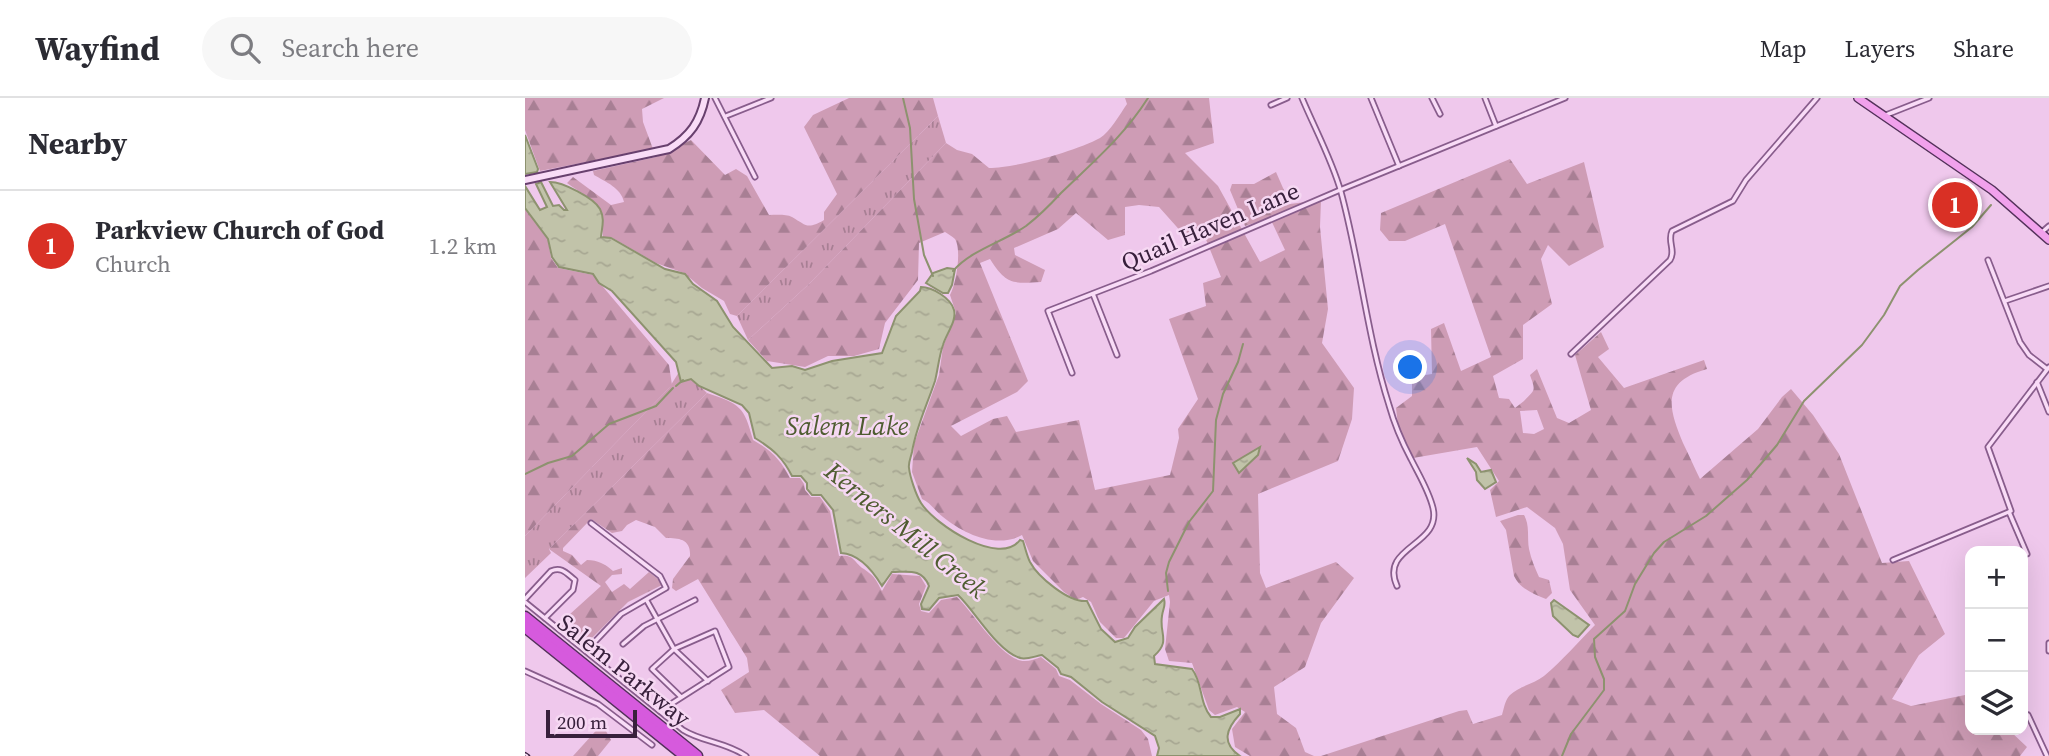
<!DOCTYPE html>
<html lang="en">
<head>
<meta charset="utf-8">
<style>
  :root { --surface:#fff; --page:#f7f7f7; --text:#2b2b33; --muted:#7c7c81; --line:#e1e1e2; --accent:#d93025 }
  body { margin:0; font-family:"Source Serif 4",serif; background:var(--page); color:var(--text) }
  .controls { position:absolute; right:21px; bottom:21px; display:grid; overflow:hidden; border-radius:14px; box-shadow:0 7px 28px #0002 }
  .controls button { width:63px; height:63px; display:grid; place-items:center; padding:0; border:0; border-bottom:2px solid var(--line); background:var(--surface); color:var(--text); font:35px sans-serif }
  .scale { position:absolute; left:21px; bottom:18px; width:91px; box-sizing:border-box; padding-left:7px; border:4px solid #38203c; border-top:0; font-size:19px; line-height:24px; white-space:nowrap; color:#38203c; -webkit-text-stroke:5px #f6d8f3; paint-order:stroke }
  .you { position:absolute; left:886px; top:270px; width:24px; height:24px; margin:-18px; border:5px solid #fff; border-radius:50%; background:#1a73e8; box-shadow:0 0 0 10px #1a73e833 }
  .badge { display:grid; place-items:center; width:46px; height:46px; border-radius:50%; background:var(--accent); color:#fff; font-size:23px; font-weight:700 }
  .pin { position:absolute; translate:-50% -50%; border:4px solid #fff; box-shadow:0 2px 7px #0006 }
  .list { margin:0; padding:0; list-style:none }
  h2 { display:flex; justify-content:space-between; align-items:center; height:91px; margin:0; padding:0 28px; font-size:30px }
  h2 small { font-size:23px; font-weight:400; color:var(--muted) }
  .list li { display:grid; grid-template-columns:46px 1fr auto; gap:21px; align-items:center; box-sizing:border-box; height:112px; padding:0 28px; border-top:2px solid var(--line) }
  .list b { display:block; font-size:26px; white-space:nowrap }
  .list p { margin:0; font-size:23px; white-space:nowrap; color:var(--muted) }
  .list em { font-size:23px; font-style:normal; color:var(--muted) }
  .icon { flex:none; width:38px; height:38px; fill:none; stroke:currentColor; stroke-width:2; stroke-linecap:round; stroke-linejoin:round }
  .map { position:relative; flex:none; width:1524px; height:658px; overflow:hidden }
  header { display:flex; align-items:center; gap:42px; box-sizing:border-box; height:98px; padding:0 35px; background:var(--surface); border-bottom:2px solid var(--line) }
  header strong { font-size:33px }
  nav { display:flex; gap:38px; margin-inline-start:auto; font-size:24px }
  .search { width:490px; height:63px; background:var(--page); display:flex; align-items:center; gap:18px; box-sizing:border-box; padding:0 24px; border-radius:38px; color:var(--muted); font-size:26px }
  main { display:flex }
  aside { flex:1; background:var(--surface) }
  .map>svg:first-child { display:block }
</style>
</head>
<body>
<header>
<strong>Wayfind</strong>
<div class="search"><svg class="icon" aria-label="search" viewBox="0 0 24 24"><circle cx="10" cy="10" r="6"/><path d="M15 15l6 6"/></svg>Search here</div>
<nav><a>Map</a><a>Layers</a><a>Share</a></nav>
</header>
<main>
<aside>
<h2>Nearby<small></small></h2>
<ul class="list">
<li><span class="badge">1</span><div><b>Parkview Church of God</b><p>Church</p></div><em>1.2 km</em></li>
</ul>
</aside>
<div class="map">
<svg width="1524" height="658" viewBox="0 0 1524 658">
  <defs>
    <pattern id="grass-tufts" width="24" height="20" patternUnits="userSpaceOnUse" patternTransform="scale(1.75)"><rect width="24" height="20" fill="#ce9cb5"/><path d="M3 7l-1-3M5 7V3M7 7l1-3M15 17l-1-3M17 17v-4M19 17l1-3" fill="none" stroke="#a87f94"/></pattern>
    <pattern id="forest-firs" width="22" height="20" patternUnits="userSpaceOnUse" patternTransform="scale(1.75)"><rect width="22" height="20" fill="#ce9cb5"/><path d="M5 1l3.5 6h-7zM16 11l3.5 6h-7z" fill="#a87f94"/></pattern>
    <pattern id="water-ripples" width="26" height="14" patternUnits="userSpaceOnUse" patternTransform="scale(1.75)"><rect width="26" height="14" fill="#c1c3a9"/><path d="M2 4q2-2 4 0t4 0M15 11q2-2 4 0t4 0" fill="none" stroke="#a7a792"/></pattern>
  </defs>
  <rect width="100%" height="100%" fill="#efc8ec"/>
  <g fill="url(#grass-tufts)">
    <polygon points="413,18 421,45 284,186 223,242 212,218"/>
    <polygon points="154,274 169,282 182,295 24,451 26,455 0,480 0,438 144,290"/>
  </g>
  <g fill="url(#forest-firs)" fill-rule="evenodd">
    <polygon points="0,0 139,0 117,11 118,24 128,51 15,73 0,32"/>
    <path d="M324,0H408L413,18L212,218L205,216L199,203L177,190L159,175L131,165L86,139H78C78,101 71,106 42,85L48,79L86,107L99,104C96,90 81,84 69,77L68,73L131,59L166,42L200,77L211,71L222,78L244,117C251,117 261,116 267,119C281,127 282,132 299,122V114L312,96L279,29L288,17Z"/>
    <path d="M600,0H684L689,45L660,55L693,88L735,164L760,152L745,120L720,128L705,92L707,86H729L751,74L765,106L796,102L795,129L803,211L797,245L829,290L827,321L813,363L733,396L735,475L741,490L811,464L829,480L796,525L780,569L749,589L752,616L771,630L780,654L789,658H725L710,649L707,631L720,614L712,609L690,617L684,612L667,565L644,563L640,551L645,504L644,497L629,503L599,540H591L575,524L566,504L558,499L551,502L539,494L508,463L497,437C471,451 439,436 418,419C411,414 405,404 397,401L387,374L389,346L414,277L418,249L431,215L425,197C431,186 437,152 430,141C427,138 423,136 420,134L394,145L393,182L360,225L354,251L329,258H303L280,269L242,263L223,242L284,186L421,45L432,52L447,56L464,70C491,70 551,53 575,40C585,34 595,16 602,6ZM614,107L634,109L659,137L680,139L696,179L678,185L681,208L644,221L673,301L653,331L654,340L645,377L570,392L554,322L491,334L482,318L468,321L436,338L426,328L492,294L503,283L455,165L465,161C481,186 487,186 516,184L520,172L490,157L489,150L533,131L551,115L583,142L600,137V109Z"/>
    <path d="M985,61L1002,86L1059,64L1079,149L1044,168L1023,147L1016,161L1027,206L998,227V261L968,278L974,300L984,301L990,310C993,308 996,305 999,303C1010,291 1011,294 1005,277L1012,271L1032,320L1044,325L1066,312L1050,257L1076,234L1084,251L1073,259L1099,290L1179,262L1182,271C1136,284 1143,309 1158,345C1164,357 1169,369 1175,381L1233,331L1257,299L1266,291L1288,317L1314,356L1357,465L1384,463L1420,536L1394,557L1367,601L1386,608L1445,596V632H1484L1502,649L1495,658H796L934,613L942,612L948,626L977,617C979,610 980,602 985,597C994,588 1009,586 1019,578C1038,562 1053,544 1070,527L1045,492L1038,446L1030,430L1002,409L971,419L965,392L974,383L952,349L888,360L873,327L871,310L887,298V279L907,276L906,231L919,225L936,273L966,259L920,126L880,143H864L855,132L856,115ZM1012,312L1019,331L1009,336L998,335L995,313Z"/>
    <polygon points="0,111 23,142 26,160 33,170 68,177 144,267 147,287 0,438"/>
    <path d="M182,295C215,306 219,308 228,342C246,352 256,362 265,380H275L279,386L280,392L286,399H295L305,413L314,458C330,456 328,464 339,471C350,479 350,480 357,493L367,476L395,478L401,488L394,506L396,513L404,515L416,502L432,499C447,513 478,564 500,563C505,563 511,561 516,559L531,571L534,578L545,582L576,606L616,632L623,641L627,658H295L239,612L210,615L196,592L224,574L222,560L173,481L151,493L147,490L148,481L165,458C166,441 154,440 141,440L130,429L111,422L102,427L97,433L87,435L66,421L38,450V453L47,457L56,467L62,462C73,462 80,466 88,473L97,470V476L87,477L80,484L87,494L99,486L105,491L124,474L137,484V487L103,504L62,545L34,526L76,488L24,451Z"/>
    <path d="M993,417H999C1005,427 1002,440 1004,451C1006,461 1010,470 1014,479L1024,482L1027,495L1021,501C1009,496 995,491 989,478L981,432L975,423Z"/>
    <polygon points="77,626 86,642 73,658 48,658"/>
  </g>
  <g fill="url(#water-ripples)" stroke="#8d926f" stroke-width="2">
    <polygon points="0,37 13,71 12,74 0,76"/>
    <path d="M16,84L28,108L34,107L39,112H42L25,84C38,84 69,100 75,111C80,121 77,129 76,139L86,140L140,171L160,176L168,186L192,203L208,229L247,270L267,268L280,272L307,263L357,255L371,218L395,193L396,189C407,189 426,200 429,212C432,223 421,236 418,247C414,258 413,271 410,283C402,307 391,329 387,354C386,359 383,365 384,370C385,379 391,397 396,405C410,427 475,469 495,442L498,443C500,449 502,458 505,464C513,479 544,505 562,503L576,531L590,544L603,540L610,529L639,501C641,508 638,510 637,518C634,536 646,543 629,558L630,566L667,571C678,585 674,605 686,619H695L715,611V616C701,631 696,645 715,658H632L634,650L630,638L577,604L546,579L536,576L533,570L517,557C510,558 502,562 495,560C472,553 450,513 433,497L414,500L404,512L397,511L396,506L404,488C397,470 383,474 367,474L357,488C348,473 334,456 316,455L308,412L296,397H287L282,391V385L276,378H267C258,360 248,351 230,340L224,315L217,307L174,288L166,281L156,284L151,264L87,193L74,185L68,176L34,169L27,159L23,141L0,110V88L15,112L22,109L11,86Z"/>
    <polygon points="422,170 430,171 427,187 423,195 418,195 401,185 408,175"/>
    <polygon points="735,349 733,357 714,375 708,365"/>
    <polygon points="942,360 951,366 956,374 966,372 971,384 960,391 952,382 951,374"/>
    <polygon points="1029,502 1064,527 1053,539 1048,537 1028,518 1026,505"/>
  </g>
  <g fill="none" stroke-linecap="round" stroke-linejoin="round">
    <g stroke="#8d926f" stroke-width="2">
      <polyline points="378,0 385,30 389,101 399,157 408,178"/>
      <path d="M428,173C446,152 478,144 501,128C514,118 525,107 536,95C567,65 599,38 623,0"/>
      <polyline points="151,288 158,282"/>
      <polyline points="0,376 23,365 47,358 84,326 131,308 148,290"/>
      <polyline points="643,493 641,475 644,464 664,424 688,393 691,322 698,296 713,264 718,246"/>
      <polyline points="1037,658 1046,636 1079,592 1079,581 1070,559 1069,541 1100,513 1110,486 1129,455 1139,444 1181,418 1222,382 1252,347 1279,303 1337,247 1359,217 1375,188 1393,172 1447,129 1466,107"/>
    </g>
    <g stroke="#885d8c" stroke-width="7">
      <g id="street">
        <polyline points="190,0 230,79"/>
        <path d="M777,0C790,31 807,62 816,94C835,164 842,238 864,307C869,325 877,344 886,361C894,377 904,393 908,410C917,448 854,448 872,488"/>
        <polyline points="846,0 874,68"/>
        <polyline points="907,0 915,16"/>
        <polyline points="960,0 971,28"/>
        <polyline points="746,7 762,0"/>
        <polyline points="1361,17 1404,0"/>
        <polyline points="201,18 246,0"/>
        <polyline points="1516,135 1524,128"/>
        <polyline points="1463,162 1495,244 1504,257 1522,271"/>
        <polyline points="568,196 592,257"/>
        <polyline points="1480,203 1524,188"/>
        <path d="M1046,256L1145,162C1151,152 1142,143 1147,133L1208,103L1221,82L1292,0"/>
        <polyline points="547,275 523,213 626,173 815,92 1040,0"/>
        <polyline points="1512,284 1524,314"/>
        <polyline points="1484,414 1502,456"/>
        <polyline points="1368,462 1486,413 1463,349 1524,269"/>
        <path d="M0,501L26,473C37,468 42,476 50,482L48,492L20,520"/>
        <polyline points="122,503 149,551 183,583"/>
        <path d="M0,504L158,632C177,644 201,644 221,658"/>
        <polyline points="1524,545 1524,553"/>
        <polyline points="98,546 119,528 170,502"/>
        <polyline points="61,553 96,516 141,490 135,478 66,425"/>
        <polyline points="0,573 73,606 127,647"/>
        <polyline points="135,613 204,569 190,533 149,551 127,571 156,599"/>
        <polyline points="1503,617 1522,658"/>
      </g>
    </g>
    <g stroke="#68406e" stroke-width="10">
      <path id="secondary" d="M0,82L144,51C165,38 175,24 180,0"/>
    </g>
    <g stroke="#53315a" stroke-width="10">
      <polyline id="primary" points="1333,0 1467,92 1524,142"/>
    </g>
    <g stroke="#53315a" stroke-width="13">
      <g id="highway">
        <polyline points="0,519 172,658"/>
        <polyline points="0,529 160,658"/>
      </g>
    </g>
    <use href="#street" stroke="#f9dcf7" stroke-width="3.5"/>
    <use href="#secondary" stroke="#f9dcf7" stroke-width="6"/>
    <use href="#primary" stroke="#f1a1ec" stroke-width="7"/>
    <use href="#highway" stroke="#d65add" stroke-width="10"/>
    <g stroke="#38203c" stroke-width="4.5">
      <polyline id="rail" points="0,656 3,658"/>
    </g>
    <use href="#rail" stroke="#f6d8f3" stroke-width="2" stroke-dasharray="5" stroke-linecap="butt"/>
  </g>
  <g text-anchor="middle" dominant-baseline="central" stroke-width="5" stroke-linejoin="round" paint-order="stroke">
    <g font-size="24" fill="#38203c" stroke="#f6d8f3">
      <text transform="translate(685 128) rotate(-23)">Quail Haven Lane</text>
      <text transform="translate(99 572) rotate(39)">Salem Parkway</text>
    </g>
    <g font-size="26" font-style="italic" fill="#4e5c30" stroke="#f6d8f3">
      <text x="322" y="328">Salem Lake</text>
      <text transform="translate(381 432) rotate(39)">Kerners Mill Creek</text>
    </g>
  </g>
</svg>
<div class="controls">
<button>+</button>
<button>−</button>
<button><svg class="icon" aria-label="layers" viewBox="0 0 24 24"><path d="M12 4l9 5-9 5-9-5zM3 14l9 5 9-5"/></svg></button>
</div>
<div class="scale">200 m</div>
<div class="you"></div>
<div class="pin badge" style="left:1430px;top:107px">1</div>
</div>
</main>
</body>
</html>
